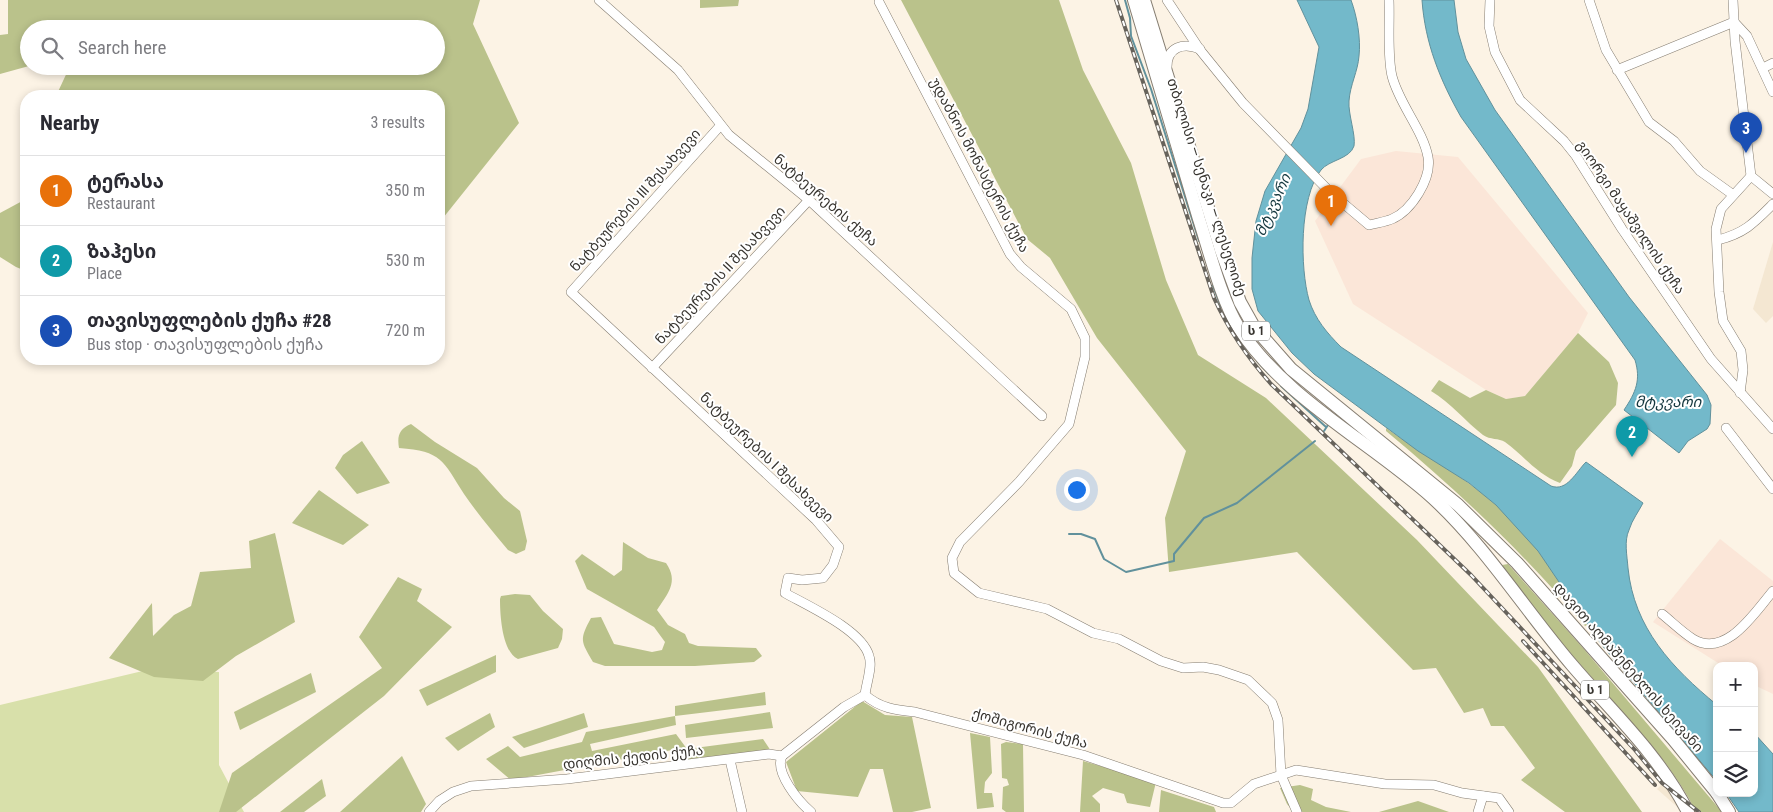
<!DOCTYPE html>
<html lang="en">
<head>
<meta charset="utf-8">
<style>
  :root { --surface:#fff; --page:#f7f7f7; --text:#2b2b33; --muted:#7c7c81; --line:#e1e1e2; --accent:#7c3aed }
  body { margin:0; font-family:"Roboto Condensed","Noto Sans Georgian",sans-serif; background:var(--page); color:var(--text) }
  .controls { position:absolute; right:15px; bottom:15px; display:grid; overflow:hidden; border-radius:10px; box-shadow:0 2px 8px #0003 }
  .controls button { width:45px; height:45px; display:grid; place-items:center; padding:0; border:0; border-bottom:1px solid var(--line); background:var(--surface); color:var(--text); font:25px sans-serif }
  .you { position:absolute; left:1076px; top:489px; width:18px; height:18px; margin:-12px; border:4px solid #fff; border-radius:50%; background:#1a73e8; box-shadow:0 0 0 8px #1a73e833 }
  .badge { display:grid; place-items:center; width:32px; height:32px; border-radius:50%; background:var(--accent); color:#fff; font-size:16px; font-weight:700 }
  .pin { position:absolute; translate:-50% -41px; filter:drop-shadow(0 1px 2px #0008) }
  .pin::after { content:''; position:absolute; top:26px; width:18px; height:15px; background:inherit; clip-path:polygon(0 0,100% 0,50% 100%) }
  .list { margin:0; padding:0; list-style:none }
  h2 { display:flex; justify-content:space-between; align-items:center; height:65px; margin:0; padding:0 20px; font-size:21px }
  h2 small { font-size:16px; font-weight:400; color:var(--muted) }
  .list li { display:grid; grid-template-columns:32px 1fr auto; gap:15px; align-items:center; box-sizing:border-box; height:70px; padding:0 20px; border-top:1px solid var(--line) }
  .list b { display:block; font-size:19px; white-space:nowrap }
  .list p { margin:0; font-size:16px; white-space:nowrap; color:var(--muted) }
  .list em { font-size:16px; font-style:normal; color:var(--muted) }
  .icon { flex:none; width:28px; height:28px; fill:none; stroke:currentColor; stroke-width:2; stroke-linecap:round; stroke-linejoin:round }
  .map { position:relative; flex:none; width:1773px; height:812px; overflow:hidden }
  .search { position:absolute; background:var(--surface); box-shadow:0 2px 8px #0003; left:20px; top:20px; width:425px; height:55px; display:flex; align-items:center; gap:12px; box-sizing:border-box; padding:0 18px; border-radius:28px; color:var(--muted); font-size:19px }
  .panel { position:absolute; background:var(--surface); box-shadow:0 2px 8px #0003; left:20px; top:90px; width:425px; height:275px; border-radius:20px }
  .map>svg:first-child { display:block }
</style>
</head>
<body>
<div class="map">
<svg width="1773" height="812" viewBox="0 0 1773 812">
  <rect width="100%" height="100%" fill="#fcf3e5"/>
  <g fill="#f4e7d2">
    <polygon points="1773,242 1773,316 1766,323 1753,309"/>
    <polygon points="1665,781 1701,809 1706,812 1683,812 1657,789"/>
  </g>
  <g fill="#fbe6d8">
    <polygon points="1396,151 1458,157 1588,313 1578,333 1525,396 1506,399 1486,390 1353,304 1315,221 1361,159"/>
    <polygon points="1720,539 1773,581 1773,694 1754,685 1754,666 1723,666 1653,622"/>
  </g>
  <polygon fill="#d8e0aa" points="151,669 219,672 219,765 244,812 0,812 0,705"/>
  <g fill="#bac28b">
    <polygon points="8,0 480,0 473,24 519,123 439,223 439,96 56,96 70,66 436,66 436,29 29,29 29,66 0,74 0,35 8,34"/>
    <polygon points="700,0 739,0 738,6 700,8"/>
    <polygon points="901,0 1059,0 1083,70 1131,163 1166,280 1198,355 1266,398 1417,540 1538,667 1642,812 1565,812 1521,780 1535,768 1504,726 1491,726 1483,708 1464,713 1436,668 1413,670 1297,552 1169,572 1165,518 1186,451 1097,338 1050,258 1027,239"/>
    <polygon points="26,199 26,271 16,267 0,257 0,213"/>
    <path d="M1578,333L1609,362L1618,383L1616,405L1576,451L1572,466L1560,483C1537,474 1524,456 1505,442C1499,438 1490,440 1483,435C1465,421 1451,403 1431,391L1439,380L1470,398L1486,390L1506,399L1525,396Z"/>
    <path d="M411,424L435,442L477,468L504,498L520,511L527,541L525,550L516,554L508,550C493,532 477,513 464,494C443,461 442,451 399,448C397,436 399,429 411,424Z"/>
    <path d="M1386,428C1422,454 1462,475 1495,504C1534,537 1560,583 1587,625L1585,626C1525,554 1458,491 1386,431Z"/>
    <polygon points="362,441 390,483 357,494 335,468 343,455"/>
    <polygon points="319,490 369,525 343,545 292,523"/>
    <polygon points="275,533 295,622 236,656 203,681 154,677 109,658 152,603 153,636 174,615 191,606 200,572 251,568 249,541"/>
    <path d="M623,542L648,558L666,563C679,582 668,593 657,610L668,625L685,634L689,643L698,646L756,648L762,656L754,662L695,666H605L593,662C581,641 579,640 591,618L601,617L614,644L652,652L662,650L665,642L654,627L587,589L575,561L582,554L614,576L622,570Z"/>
    <path d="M1508,564L1583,648L1722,812H1696C1671,761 1630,722 1593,679C1561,643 1530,605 1502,565Z"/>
    <polygon points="398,577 422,589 417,601 452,627 384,696 236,812 219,812 232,773 382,668 359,637"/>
    <path d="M515,594L530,595L543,611L563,629L562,639L558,648L518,659C502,652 500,615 500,599L501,596Z"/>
    <polygon points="496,655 496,672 427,706 419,690"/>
    <polygon points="311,673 316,692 240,730 234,712"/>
    <polygon points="765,692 766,705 675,716 676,725 590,744 592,751 676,734 687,749 763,739 771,751 674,761 672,750 511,780 486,759 508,746 520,757 582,742 586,732 675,716 675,706"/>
    <polygon points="862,701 885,715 912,717 931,808 912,812 893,812 883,769 870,769 858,797 797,791 786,762"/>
    <polygon points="770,712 773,728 686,738 685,725"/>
    <polygon points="490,713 495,727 458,751 445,738"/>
    <polygon points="584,713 588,727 524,748 512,737"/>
    <polygon points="970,733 990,737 992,773 985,782 984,793 992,793 994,807 977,809"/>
    <polygon points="1006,742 1023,744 1024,812 1006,812 1002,809 1003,787 1009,785 1007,779 1002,778 1001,744"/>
    <polygon points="402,756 426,804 421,812 340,812"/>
    <polygon points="1083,761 1156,782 1150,807 1127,803 1124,794 1103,788 1092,796 1100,804 1100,812 1080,812"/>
    <polygon points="322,779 326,796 304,812 280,812"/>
    <polygon points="1300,785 1313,789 1311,800 1326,807 1351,812 1294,812 1287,804 1280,788"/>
    <polygon points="1161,790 1214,807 1216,812 1159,812"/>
    <polygon points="1418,801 1449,812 1379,812"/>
  </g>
  <g fill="#73b9ca" stroke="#61919c">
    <path d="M1297,0H1351C1357,16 1361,39 1359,56C1358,71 1350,85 1349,101C1348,114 1356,135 1354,146C1350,159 1329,160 1321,170C1299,198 1300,268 1309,300C1315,319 1327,333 1341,347L1551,486C1567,492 1576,472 1586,462L1643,503C1639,511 1632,520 1629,530C1624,541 1627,555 1628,568C1634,628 1672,668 1717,705V781L1601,644L1538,551L1496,505L1469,483L1418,451L1314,374L1292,353L1258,311L1252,289V258L1256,221L1265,191L1301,128L1308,109L1319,47Z"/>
    <path d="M1422,0H1454L1458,32L1466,59L1495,110L1629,297L1707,395L1711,405L1710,424L1707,429L1688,441L1679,453L1624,410C1636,392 1641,380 1635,360L1461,117C1440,80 1425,43 1422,0Z"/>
    <polygon points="1754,733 1773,754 1773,812 1739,812 1726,793 1754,793"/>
  </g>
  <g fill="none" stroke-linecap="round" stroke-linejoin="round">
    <g stroke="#61919c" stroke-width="2">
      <polyline points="1125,0 1130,18 1131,36 1151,89 1199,241"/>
      <polyline points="1213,286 1221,307"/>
      <polyline points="1230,325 1247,349"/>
      <polyline points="1257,361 1269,374"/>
      <polyline points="1281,386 1326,427"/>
      <polyline points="1324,431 1328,425"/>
      <polyline points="1069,534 1081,534 1095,539 1104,559 1126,572 1174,561 1174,554 1204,518 1237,503 1315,441"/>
    </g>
    <g stroke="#857d71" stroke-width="10">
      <g id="minor">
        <polyline points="599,0 678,70 729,135 809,200 1042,416"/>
        <path d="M1167,0L1200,50L1243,103L1331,193L1369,225C1376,223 1385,222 1392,219C1411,211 1432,179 1428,157C1423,130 1399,104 1392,76C1387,55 1390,23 1389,0"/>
        <polyline points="1490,0 1489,26 1495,52 1520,100 1564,141 1576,156 1622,229 1711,359 1773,429"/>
        <polyline points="1589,0 1606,50 1649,122 1674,141 1700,171 1732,194"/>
        <polyline points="1733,0 1735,41 1751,176 1773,194"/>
        <polyline points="879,2 1010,254 1021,267 1071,309 1085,338 1085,357 1069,424 1019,482 960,542 952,558 954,573 979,593 1047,609 1093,633 1119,639 1161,661 1183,668 1203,667 1219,670 1248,680 1272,703 1278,720 1281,775 1297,812"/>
        <path d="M1167,67C1167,47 1183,42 1200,49"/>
        <polyline points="1763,68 1773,63"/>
        <polyline points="1617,70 1734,22 1747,36 1773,92"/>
        <path d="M720,126L571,292L816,520L839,547L833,565L823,578L802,580L788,578L785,593C808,606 862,630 869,656C873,666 866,684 865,695"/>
        <path d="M1718,240C1745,233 1754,223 1773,204"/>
        <polyline points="652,368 809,200"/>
        <polyline points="1740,393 1743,370 1741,351 1723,321 1719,292 1716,229 1721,209 1751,176"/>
        <polyline points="1726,428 1773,489"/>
        <path d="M1662,614C1672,622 1682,632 1693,639C1726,659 1755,612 1773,591"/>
        <path d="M865,695C880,708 895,710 915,712L1083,755L1223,803H1231L1254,784L1296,770L1385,784L1434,785L1462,793L1499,798L1509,812"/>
        <polyline points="782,756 844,707 865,695"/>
        <path d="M782,756C774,772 799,802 811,812"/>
        <polyline points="730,760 742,812"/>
        <polyline points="429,812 439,801 453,792 471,786 567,779 769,754 782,756"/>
        <polyline points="1478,812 1483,796"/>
      </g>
    </g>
    <g stroke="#857d71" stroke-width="14">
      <g id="highway">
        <path d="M1134,0C1155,73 1177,146 1199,219C1209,250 1222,302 1239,328C1284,398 1372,443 1433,498C1486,547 1525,610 1572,665C1613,713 1659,755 1688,812"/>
        <polyline points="1144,0 1221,250 1240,302 1254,327 1291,369 1458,505 1517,563 1673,739 1717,793"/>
        <polyline points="1717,793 1729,812"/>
      </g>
    </g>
    <use href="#minor" stroke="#fff" stroke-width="9"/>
    <use href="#highway" stroke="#fff" stroke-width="12"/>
    <g stroke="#67635c" stroke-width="4">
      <g id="rail">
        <path d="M1116,0L1214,298C1229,331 1247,357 1271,384L1471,575L1635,750L1662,783L1699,812"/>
        <polyline points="1523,641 1655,785"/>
      </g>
    </g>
    <use href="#rail" stroke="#fff" stroke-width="2" stroke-dasharray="5.5" stroke-linecap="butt"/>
  </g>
  <g text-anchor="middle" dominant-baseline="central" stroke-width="4" stroke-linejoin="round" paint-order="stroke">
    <g fill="#fff" stroke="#73716d" stroke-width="1">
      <rect x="1242" y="321.5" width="28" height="19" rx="4"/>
      <rect x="1581" y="680.5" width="28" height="19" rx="4"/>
    </g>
    <g font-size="12" font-weight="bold" fill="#37342f">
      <text x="1256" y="331">ს 1</text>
      <text x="1595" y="690">ს 1</text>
    </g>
    <g font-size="14" fill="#37342f" stroke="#fff">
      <text transform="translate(980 165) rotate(62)">უდაბნოს მონასტერის ქუჩა</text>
      <text transform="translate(1207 187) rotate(72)">თბილისი — სენაკი — ლესელიძე</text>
      <text transform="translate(635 200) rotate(-48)">ნატბეურების III შესახვევი</text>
      <text transform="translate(826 200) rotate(41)">ნატბეურების ქუჩა</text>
      <text transform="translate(1631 217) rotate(56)">გიორგი მაყაშვილის ქუჩა</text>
      <text transform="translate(720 275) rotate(-47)">ნატბეურების II შესახვევი</text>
      <text transform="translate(767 457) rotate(44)">ნატბეურების I შესახვევი</text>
      <text transform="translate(1629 667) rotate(49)">დავით აღმაშენებლის ხეივანი</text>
      <text transform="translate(1030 728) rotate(15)">ქოშიგორის ქუჩა</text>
      <text transform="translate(633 757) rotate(-6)">დიღმის ქედის ქუჩა</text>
    </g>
    <g font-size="15" font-style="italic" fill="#14373e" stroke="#fff">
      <text transform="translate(1273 205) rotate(-66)">მტკვარი</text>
      <text x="1668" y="402">მტკვარი</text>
    </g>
  </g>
</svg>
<div class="controls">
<button>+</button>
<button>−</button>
<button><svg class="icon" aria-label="layers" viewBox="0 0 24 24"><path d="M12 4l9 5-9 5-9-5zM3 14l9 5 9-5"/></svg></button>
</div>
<div class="you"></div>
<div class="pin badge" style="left:1331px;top:226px;background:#e8710a">1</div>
<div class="pin badge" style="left:1632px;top:457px;background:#0f9aa8">2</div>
<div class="pin badge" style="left:1746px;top:153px;background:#1a4fb4">3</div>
<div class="search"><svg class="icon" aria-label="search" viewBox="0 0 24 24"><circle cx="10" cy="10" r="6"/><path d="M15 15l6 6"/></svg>Search here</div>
<section class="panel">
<h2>Nearby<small>3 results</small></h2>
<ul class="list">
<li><span class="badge" style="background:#e8710a">1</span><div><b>ტერასა</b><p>Restaurant</p></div><em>350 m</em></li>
<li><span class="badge" style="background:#0f9aa8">2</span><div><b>ზაჰესი</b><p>Place</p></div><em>530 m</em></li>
<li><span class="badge" style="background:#1a4fb4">3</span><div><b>თავისუფლების ქუჩა #28</b><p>Bus stop · თავისუფლების ქუჩა</p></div><em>720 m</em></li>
</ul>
</section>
</div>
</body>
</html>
